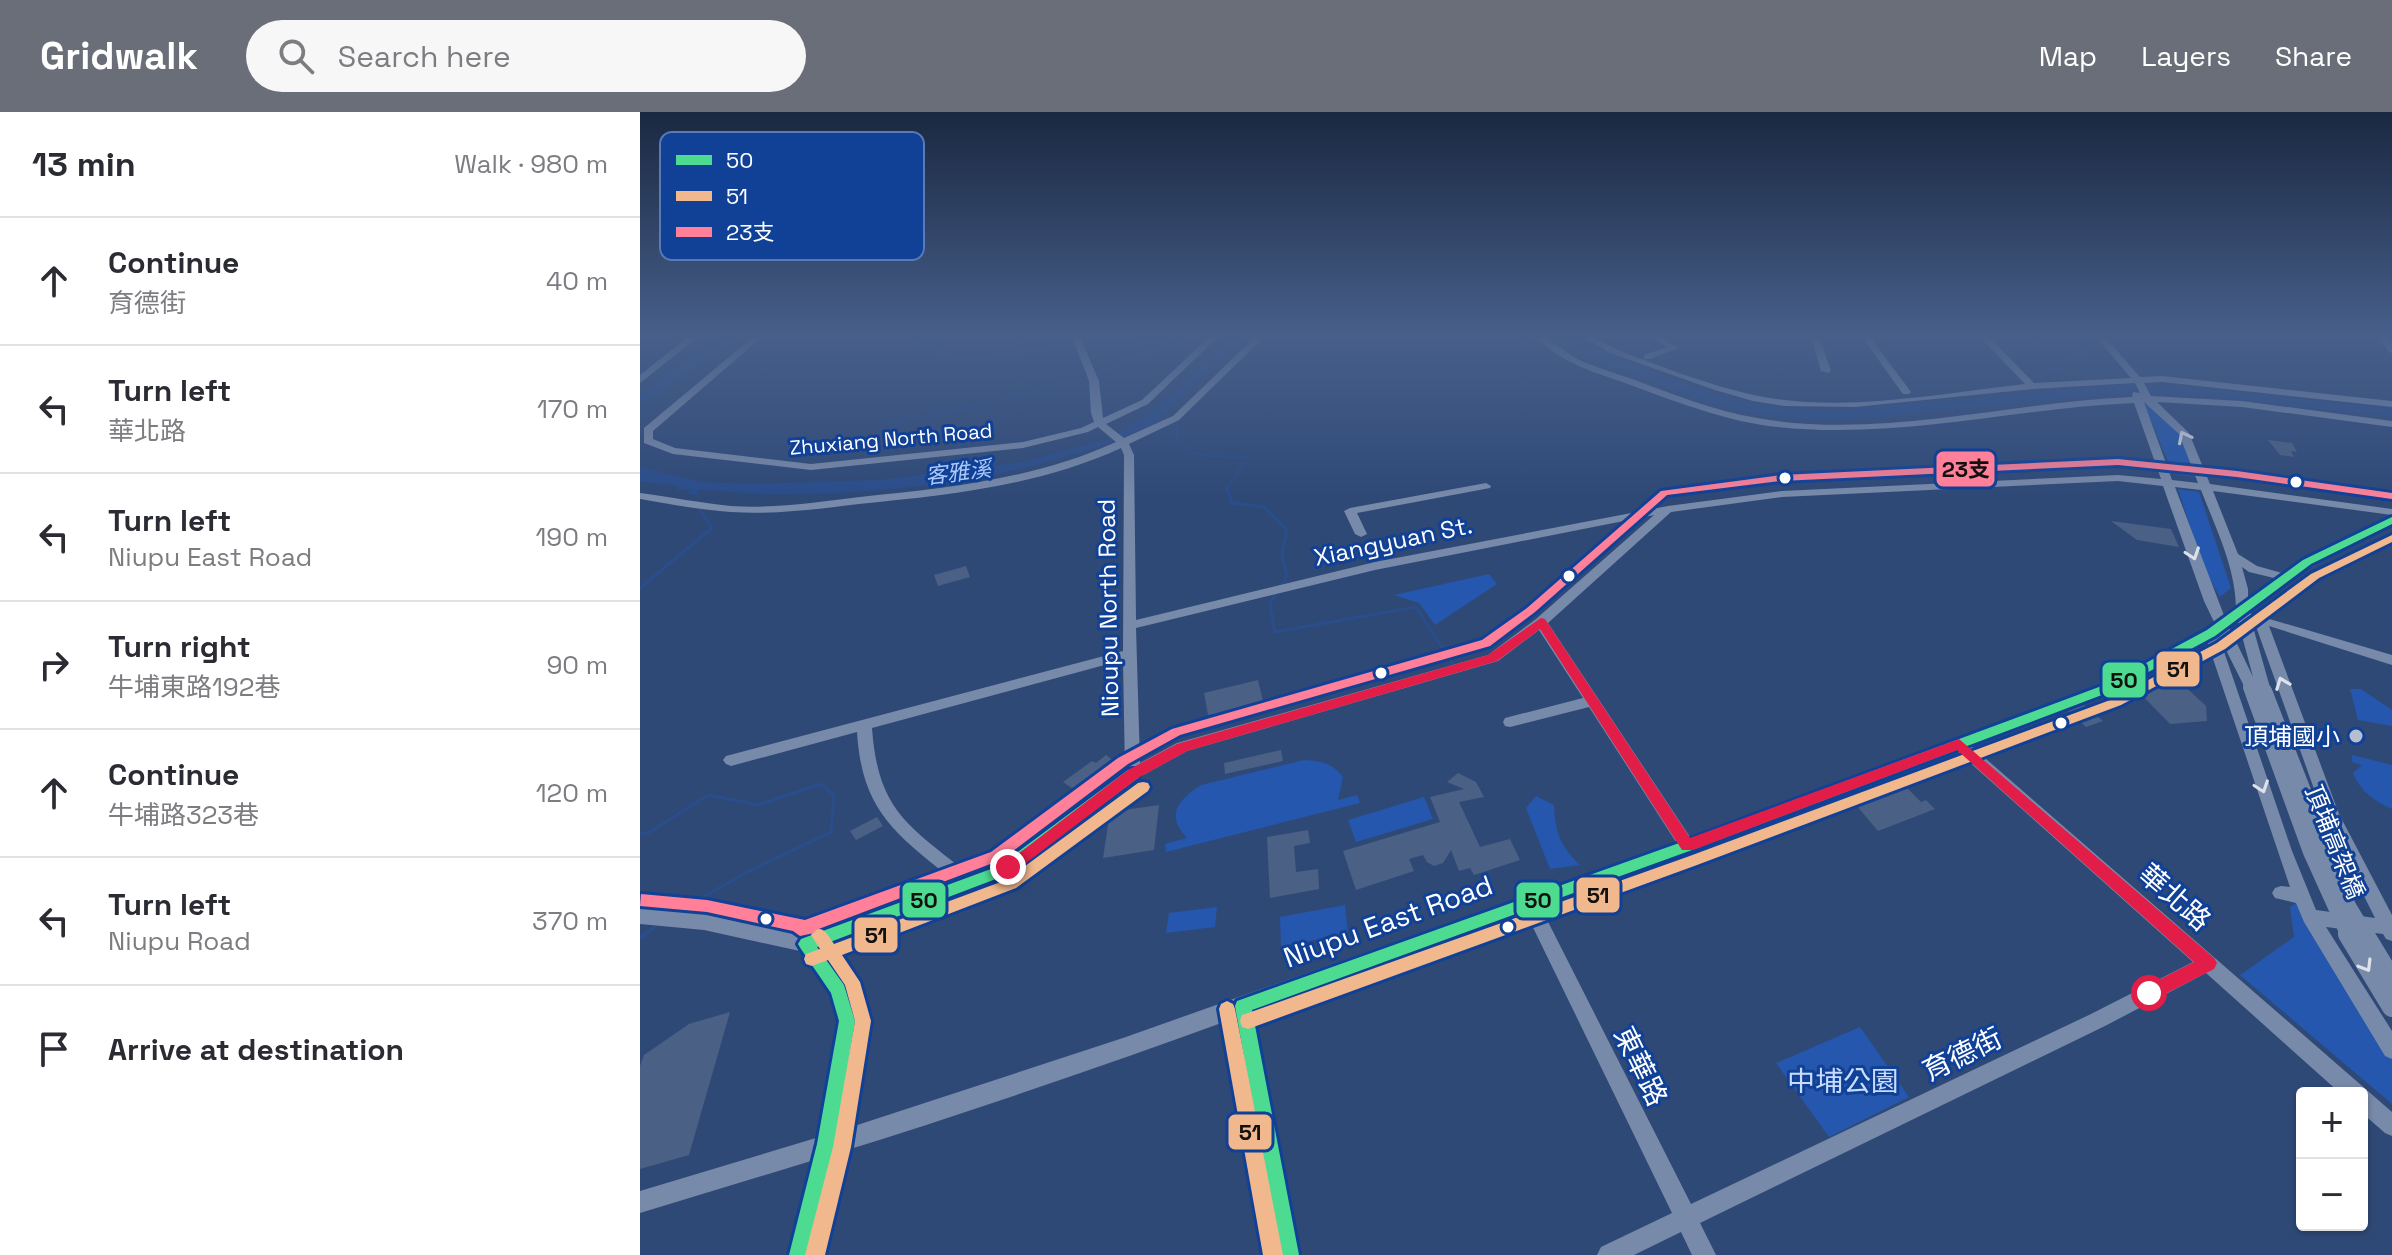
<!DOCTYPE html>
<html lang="en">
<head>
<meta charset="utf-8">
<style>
  :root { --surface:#fff; --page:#f7f7f7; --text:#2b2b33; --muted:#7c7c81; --line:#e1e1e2; --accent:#6a6e79 }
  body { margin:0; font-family:"Space Grotesk","Noto Sans TC",sans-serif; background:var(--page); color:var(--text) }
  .controls { position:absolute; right:24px; bottom:24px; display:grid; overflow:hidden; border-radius:8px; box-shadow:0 2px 6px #0004 }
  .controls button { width:72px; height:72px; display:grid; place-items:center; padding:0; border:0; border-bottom:2px solid var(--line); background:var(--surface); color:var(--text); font:40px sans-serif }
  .stop { position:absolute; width:24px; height:24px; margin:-18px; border:6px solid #e11d48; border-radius:50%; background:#fff }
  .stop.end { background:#e11d48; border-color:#fff; box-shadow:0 2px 8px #0008 }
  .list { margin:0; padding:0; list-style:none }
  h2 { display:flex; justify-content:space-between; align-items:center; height:104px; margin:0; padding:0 32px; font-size:34px }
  h2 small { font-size:26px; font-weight:400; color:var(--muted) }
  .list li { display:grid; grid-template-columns:52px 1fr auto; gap:24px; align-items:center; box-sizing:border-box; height:128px; padding:0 32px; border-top:2px solid var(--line) }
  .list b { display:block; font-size:30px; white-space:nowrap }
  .list p { margin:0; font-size:26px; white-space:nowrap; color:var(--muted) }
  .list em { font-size:26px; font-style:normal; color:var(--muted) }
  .icon { flex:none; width:44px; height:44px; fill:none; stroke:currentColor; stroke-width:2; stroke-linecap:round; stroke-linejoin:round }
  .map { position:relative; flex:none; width:1752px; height:1143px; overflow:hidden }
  header { display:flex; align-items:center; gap:48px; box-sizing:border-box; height:112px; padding:0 40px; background:var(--accent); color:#fff }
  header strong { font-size:38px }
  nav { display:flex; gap:44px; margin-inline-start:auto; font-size:28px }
  .search { width:560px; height:72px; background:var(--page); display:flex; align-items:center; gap:20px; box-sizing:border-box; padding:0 28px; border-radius:44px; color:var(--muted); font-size:30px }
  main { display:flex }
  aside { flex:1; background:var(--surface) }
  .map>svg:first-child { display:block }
</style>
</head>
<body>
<header>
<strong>Gridwalk</strong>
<div class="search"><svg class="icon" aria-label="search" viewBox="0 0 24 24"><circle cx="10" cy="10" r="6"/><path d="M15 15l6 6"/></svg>Search here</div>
<nav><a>Map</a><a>Layers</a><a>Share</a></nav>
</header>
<main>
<aside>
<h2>13 min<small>Walk · 980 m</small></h2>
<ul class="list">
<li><svg class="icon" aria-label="ahead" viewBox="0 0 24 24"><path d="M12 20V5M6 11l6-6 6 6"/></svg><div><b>Continue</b><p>育德街</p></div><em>40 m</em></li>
<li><svg class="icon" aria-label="left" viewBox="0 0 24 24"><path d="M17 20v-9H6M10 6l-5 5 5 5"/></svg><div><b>Turn left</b><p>華北路</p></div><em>170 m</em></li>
<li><svg class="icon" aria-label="left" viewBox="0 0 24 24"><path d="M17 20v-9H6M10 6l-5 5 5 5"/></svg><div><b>Turn left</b><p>Niupu East Road</p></div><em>190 m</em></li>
<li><svg class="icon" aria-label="right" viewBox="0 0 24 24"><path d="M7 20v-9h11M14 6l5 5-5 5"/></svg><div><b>Turn right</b><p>牛埔東路192巷</p></div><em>90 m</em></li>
<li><svg class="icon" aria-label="ahead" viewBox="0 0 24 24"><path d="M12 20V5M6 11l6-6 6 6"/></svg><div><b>Continue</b><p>牛埔路323巷</p></div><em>120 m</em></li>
<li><svg class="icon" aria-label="left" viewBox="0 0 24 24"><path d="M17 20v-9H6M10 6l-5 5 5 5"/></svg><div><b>Turn left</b><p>Niupu Road</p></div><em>370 m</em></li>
<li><svg class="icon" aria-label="arrive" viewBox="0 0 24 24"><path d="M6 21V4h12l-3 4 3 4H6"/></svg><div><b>Arrive at destination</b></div></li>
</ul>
</aside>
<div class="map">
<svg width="1752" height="1143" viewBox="0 0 1752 1143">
  <rect width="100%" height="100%" fill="#2f4977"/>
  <g fill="#2457ad">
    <polygon points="1505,293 1512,294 1539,320 1556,365 1533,362"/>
    <polygon points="1538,377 1559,380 1591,476 1580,485 1564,457"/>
    <polygon points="849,462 857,472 795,513 779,491 754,483"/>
    <polygon points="1710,577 1721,577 1752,598 1752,614 1718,608"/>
    <path d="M1712,643L1752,653V697C1734,689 1720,679 1713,661L1722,653L1712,650Z"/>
    <path d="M664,648C682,649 692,651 703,665L698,688L717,683L720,691L526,740L525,732L547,726C525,703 538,688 561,673Z"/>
    <path d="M896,684L914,693C915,720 920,734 940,753L910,757L886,696Z"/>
    <polygon points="784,685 793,707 716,730 708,708"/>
    <polygon points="1657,790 1714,890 1752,947 1752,992 1600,863 1654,825 1650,795"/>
    <polygon points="705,793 708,822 641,834 640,805"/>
    <polygon points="577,795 575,815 526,821 529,801"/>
    <polygon points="1220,915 1269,985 1189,1025 1136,951"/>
  </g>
  <g fill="#2a4d8b">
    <polygon points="86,225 100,225 0,293 0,283 36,256"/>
    <path d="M592,225H602L521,305L524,308C402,365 264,383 130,382C106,382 81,378 57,378L58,384L49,382L48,378H36L37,374L0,369V355L61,370L118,372L240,368L383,350L468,327L499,308L539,276Z"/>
    <polygon points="917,225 930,225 1005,257 1085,285 1125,294 1185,299 1488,272 1539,274 1752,297 1752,305 1566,284 1477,282 1214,307 1183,309 1123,303 1065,290 964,252 924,235"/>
  </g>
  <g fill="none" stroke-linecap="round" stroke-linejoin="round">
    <g stroke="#2a4d8b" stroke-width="2">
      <polyline points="275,225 308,244 328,247 433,233"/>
      <polyline points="447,230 528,225"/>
      <polyline points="1424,252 1449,236"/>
      <polyline points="459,261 543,225"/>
      <polyline points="1402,267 1420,255"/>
      <polyline points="530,311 537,313 537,329 555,341 567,344 608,345 586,378"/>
      <polyline points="246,312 319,298 445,266"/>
    </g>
    <g stroke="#2a4d8b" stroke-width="3">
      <polyline points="587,376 592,391 624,395 647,418 642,442 647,464 642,472"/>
      <polyline points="0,476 72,416 60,398"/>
      <polyline points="635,483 630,492 635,520 776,495 813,553"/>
      <polyline points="0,722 10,720 68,683 118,693 181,672 194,683 191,720 111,758 42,797"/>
      <polyline points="3,824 15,815"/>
    </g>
    <polyline stroke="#2a4d8b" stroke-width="4" points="0,826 6,822"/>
  </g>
  <g fill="#4a6085">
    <polygon points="1628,328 1652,331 1657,340 1651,339 1654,345 1640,343"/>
    <polygon points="1471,409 1531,417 1539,435 1497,428"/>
    <polygon points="326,454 330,465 298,474 294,463"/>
    <polygon points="618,568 623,589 602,594 603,597 568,603 564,581"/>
    <polygon points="1538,568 1566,594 1567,609 1530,612 1496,577"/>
    <polygon points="1444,593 1463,609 1446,615 1428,599"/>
    <polygon points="641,638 643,649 585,662 584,651"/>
    <polygon points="466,643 478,652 439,681 423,670 452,649 456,651"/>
    <polygon points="818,661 836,670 844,685 819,690 840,735 870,727 880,748 834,763 830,756 819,759 811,738 803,751 794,754 787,750 783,743 769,747 774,759 716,778 703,739 800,710 790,685 824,677 807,670"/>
    <polygon points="1257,666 1281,690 1286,688 1295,697 1238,719 1211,687 1241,677 1238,674"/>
    <polygon points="519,693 514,738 463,746 470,700"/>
    <polygon points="237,705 243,714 216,728 210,719"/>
    <polygon points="668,718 670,731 654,734 656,760 678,757 679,777 630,786 627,725"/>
    <polygon points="90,900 49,1043 0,1057 0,954 4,943 49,912"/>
  </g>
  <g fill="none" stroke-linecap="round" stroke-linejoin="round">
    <g fill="#788aa9" fill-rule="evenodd">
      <polygon points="48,225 58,225 0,271 0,263"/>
      <path d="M113,225H122L13,319V327L35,336L171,352L383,330L441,316L454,310L451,301L449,269L432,225H440L459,269L463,306L502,288L569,225H578L508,292L466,312L484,326L533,304L615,225H624L539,308L489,332L494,343L496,508L735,450L1028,394L1142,379L1478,363L1521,367L1494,291C1375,296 1258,328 1138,315C1088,310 1040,291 993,274C959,261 922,253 897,225C910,225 929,244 944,250C961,257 978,262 995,268C1035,283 1075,299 1117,306C1242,328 1368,290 1492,285L1493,280L1500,281L1495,271L1393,277L1215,295L1145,294L1113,289L1075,278L970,241L944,225C958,225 970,235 983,240C1022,255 1064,271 1105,281C1195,303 1294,282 1385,272L1340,225H1349L1394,271L1491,266L1456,225H1465L1500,265L1522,264L1752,289V295L1522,270L1504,271L1511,284L1602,289L1752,309V315L1602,295L1517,290L1549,321L1570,372L1752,397V403L1573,379L1598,442L1617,454L1642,461L1752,405V413L1647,468L1609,501L1752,543V553L1629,514L1699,702L1752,803V829L1746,827L1743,822L1686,815L1752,919V947L1745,944L1664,810L1656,791L1635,786L1632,781L1635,776L1641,774L1650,775L1567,529L1476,578L1330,633L1752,1000V1024L1745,1021L1722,1001V981H1700L1566,861L1465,914L1060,1111L1076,1143H1052L1041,1120L994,1143H957L961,1135L1032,1101L885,799C656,884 428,970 194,1042L171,1143H147L171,1049L0,1101V1079L176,1026L197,909L190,882L160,839L64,818L0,812V796L64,802L166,824L314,769C256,722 222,700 217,620L91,654L86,652L83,648L86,644L483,539L484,343L481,336C399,374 308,383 219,392C177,397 133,403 91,400C61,398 30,392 0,387V381C30,385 61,391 91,394C134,397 177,390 220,385C308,376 395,367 476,330L458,315L448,320L383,336L171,358L33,342L4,331V316ZM1504,290L1539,322L1558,371L1532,368ZM1478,369L1523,374L1564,489L1575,512L1466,572L1050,725L908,511L1031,400L1142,385ZM1535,375L1561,378C1576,417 1596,456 1596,498L1585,506ZM1014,403L896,507L848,543L537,631L500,651L496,516L735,458ZM1602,455L1609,460L1634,466L1608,488V477ZM1611,508L1614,509L1683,702L1735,806L1676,798L1652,739L1578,522L1606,578L1611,580L1617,577L1619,582H1629L1631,579ZM1598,509L1613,565L1589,515ZM899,518L943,586L865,606L863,610L865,614L870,615L949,595L1036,730L483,926L199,1019L217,909L205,872L179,835L370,763L498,666L547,639L858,549ZM483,548L485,660L358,753L330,763C269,714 238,700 232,616ZM1317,639L1553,850L1451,902L1051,1092L900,794Z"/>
      <polygon points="1011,225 1021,225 1038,236 1010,247 1004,247 1004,243 1027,235"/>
      <polygon points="1171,225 1179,225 1191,259 1189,261 1181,259"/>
      <polygon points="1222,225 1230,225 1271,280 1269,282 1263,282"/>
      <polygon points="1738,225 1747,225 1752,232 1752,241 1749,240"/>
      <polygon points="846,371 851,374 850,376 717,401 727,422 721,425 715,422 704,399 710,396"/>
    </g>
    <g stroke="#788aa9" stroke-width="16">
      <polyline points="1611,575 1671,740 1709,824"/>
      <polyline points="1624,579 1708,794 1726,824"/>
    </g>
    <g stroke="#788aa9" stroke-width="20">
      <polyline points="1708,822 1752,895"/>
      <polyline points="1724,822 1752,868"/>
    </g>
    <g stroke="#104196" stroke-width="6">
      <g id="bus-1">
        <polygon points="1752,405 1752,412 1671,452 1575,524 1475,578 1052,738 612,898 659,1143 639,1143 595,894 597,889 1042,730 1467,572 1567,518 1663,448"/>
        <polygon points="493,657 498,658 500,662 498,666 369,762 177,835 204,873 215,909 195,1032 169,1143 149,1143 177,1032 199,909 191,881 161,837 158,832 161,827 359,754 488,658"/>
      </g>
    </g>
    <g stroke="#104196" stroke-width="6">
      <g id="bus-2">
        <polygon points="1752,423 1752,430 1679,466 1585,537 1481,593 1057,753 608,917 602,915 600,909 602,903 608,901 1047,745 1473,587 1577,531 1671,462"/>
        <path d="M503,670L508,671L510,675L508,679L376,776L202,843L220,870L231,909L211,1035L185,1143H165L193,1035L215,909L205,873L188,848L172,854L166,852L164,847L166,842L180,837L171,823L174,818C185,814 188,824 194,832L366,768L498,671Z"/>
        <polygon points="587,889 593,892 595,897 643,1143 623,1143 579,897 581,892"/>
      </g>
    </g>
    <g stroke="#104196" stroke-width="6">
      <polygon id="bus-3" points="1478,347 1597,359 1752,381 1752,387 1597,365 1478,353 1141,369 1027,383 895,500 850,534 540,623 488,652 361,748 176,818 174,821 160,824 153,819 67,800 0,794 1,782 67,788 165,808 351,740 478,646 532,617 842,528 887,496 1021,379 1141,363"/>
    </g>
    <use href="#bus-1" fill="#4ddb92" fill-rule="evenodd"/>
    <use href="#bus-2" fill="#f1b78d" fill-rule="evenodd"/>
    <use href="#bus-3" fill="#ff8098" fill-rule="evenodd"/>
  </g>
  <defs><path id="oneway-chevron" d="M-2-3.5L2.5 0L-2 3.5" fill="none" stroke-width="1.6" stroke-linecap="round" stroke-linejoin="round" transform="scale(2)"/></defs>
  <g stroke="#dde2ea">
    <use href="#oneway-chevron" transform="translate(1544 325) rotate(-117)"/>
    <use href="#oneway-chevron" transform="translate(1553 442) rotate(71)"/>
    <use href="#oneway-chevron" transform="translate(1642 571) rotate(-111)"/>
    <use href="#oneway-chevron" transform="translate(1622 675) rotate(71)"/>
    <use href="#oneway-chevron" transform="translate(1726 854) rotate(59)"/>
  </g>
  <linearGradient id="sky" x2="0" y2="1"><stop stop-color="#1a2841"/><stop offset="0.58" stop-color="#475f8a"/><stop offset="1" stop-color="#475f8a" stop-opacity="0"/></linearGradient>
  <rect width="1752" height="385" fill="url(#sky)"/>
  <polygon fill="#e11d48" points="901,506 905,507 1050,726 1319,627 1574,846 1577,851 1574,857 1515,887 1503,887 1500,881 1503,876 1554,850 1317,638 1053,738 1042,738 900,517 857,549 547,639 498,666 374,760 368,762 361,755 488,658 537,632 848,543"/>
  <g fill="#fff" stroke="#104196" stroke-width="3">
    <circle cx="1145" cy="366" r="7"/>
    <circle cx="1656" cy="370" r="7"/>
    <circle cx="929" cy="464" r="7"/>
    <circle cx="741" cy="561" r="7"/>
    <circle cx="1421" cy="611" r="7"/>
    <circle cx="126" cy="807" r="7"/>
    <circle cx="868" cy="815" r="7"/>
  </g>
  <circle fill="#b6bfcf" stroke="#104196" stroke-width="3" cx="1716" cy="624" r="8"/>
  <g text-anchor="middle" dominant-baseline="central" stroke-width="6" stroke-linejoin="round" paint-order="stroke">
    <g font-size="20" fill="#fff" stroke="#104196">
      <text transform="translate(251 327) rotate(-5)">Zhuxiang North Road</text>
    </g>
    <g font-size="22" font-style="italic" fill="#abcafb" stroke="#104196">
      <text transform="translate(318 360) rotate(-7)">客雅溪</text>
    </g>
    <g font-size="24" fill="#fff" stroke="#104196">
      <text transform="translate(753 429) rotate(-12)">Xiangyuan St.</text>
      <text transform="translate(468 496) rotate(-91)">Nioupu North Road</text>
      <text transform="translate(1695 730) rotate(68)">頂埔高架橋</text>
    </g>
    <g font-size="24" fill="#fff" stroke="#104196" text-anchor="end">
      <text x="1700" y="624">頂埔國小</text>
    </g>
    <g font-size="28" fill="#fff" stroke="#104196">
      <text transform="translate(1535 785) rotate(41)">華北路</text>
      <text transform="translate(748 809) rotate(-20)">Niupu East Road</text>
      <text transform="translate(1322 942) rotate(-26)">育德街</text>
      <text transform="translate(1001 954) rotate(64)">東華路</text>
    </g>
    <g font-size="28" fill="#c7dcfe" stroke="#104196">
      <text x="1203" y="969">中埔公園</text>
    </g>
  </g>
  <rect x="20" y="20" width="264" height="128" rx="12" fill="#104196" stroke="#587ab6" stroke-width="2"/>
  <rect x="36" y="43" width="36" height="10" fill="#4ddb92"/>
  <rect x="36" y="79" width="36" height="10" fill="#f1b78d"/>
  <rect x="36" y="115" width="36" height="10" fill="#ff8098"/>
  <g font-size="22" fill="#fff">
    <text x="86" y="56">50</text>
    <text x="86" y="92">51</text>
    <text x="86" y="128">23支</text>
  </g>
  <g stroke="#104196" stroke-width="3">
    <rect x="1295" y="338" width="61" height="38" rx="8" fill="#ff8098"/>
    <rect x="1515" y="538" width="46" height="38" rx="8" fill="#f1b78d"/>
    <rect x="1461" y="549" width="46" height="38" rx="8" fill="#4ddb92"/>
    <rect x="935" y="764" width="46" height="38" rx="8" fill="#f1b78d"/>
    <rect x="875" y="769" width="46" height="38" rx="8" fill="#4ddb92"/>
    <rect x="261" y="769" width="46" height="38" rx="8" fill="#4ddb92"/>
    <rect x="213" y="804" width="46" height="38" rx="8" fill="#f1b78d"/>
    <rect x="587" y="1001" width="46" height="38" rx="8" fill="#f1b78d"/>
  </g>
  <g font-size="22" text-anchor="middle" font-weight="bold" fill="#111">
    <text x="1326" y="365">23支</text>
    <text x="1538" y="565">51</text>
    <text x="1484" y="576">50</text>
    <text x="958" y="791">51</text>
    <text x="898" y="796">50</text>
    <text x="284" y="796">50</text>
    <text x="236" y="831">51</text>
    <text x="610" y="1028">51</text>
  </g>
</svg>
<div class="controls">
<button>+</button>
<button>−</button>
</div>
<div class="stop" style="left:1509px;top:881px"></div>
<div class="stop end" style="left:368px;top:755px"></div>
</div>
</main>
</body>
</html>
